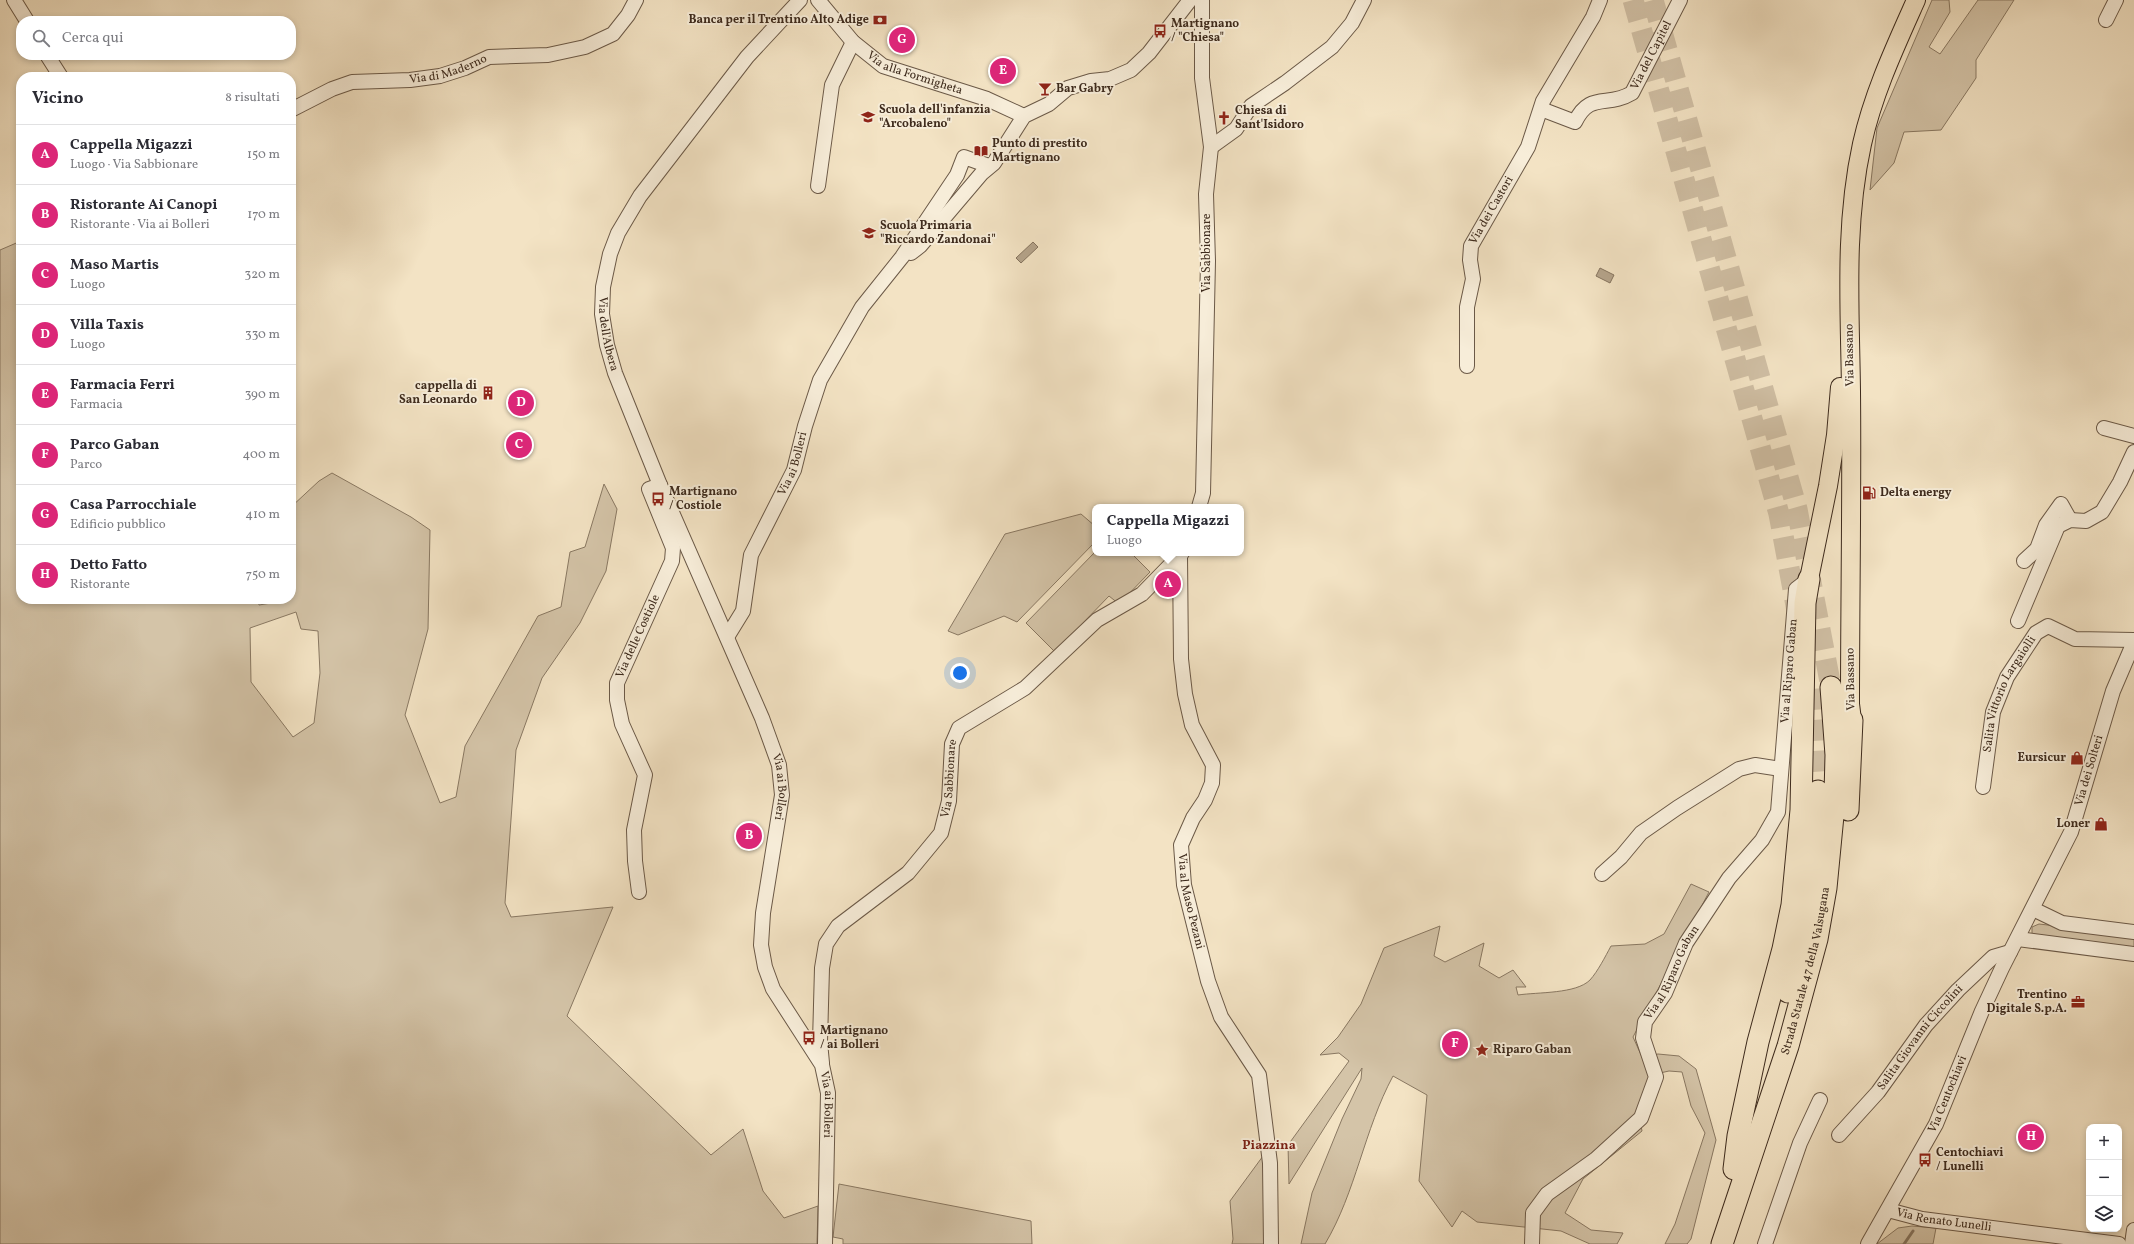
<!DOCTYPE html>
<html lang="it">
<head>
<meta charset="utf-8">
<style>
  :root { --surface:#fff; --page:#f7f7f7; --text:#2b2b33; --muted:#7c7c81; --line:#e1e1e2; --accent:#db2777 }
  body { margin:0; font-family:Vollkorn,serif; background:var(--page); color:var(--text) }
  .controls { position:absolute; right:12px; bottom:12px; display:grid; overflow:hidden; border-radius:8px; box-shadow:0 2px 6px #0003 }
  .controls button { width:36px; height:36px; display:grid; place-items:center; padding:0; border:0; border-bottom:1px solid var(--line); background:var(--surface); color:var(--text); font:20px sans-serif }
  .you { position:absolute; left:960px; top:673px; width:14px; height:14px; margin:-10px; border:3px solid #fff; border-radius:50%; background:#1a73e8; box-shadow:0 0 0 6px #1a73e833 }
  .badge { display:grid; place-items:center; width:26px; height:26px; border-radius:50%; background:var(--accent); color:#fff; font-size:13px; font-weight:700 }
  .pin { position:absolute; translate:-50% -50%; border:2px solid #fff; box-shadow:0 1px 4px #0006 }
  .popup { position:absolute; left:1092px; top:504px; width:152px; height:52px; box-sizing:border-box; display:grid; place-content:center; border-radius:8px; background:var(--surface); filter:drop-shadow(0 1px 3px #0005); font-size:13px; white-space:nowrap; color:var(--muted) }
  .popup b { font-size:15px; color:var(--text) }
  .popup::after { content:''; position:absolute; left:50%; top:100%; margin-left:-8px; border:8px solid transparent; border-top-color:var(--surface) }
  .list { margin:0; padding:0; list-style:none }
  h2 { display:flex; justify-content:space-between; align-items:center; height:52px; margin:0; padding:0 16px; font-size:17px }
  h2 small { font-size:13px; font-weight:400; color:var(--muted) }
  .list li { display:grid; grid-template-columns:26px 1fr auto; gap:12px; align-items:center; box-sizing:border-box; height:60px; padding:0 16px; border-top:1px solid var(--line) }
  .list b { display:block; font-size:15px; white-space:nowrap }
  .list p { margin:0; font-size:13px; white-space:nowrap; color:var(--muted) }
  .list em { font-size:13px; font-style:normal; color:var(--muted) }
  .icon { flex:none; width:22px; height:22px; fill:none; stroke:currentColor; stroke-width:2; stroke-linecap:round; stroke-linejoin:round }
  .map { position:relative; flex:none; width:2134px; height:1244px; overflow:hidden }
  .search { position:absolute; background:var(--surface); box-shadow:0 2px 6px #0003; left:16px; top:16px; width:280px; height:44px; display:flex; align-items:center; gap:10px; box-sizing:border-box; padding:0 14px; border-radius:16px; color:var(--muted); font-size:15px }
  .panel { position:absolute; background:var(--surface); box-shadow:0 2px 6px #0003; left:16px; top:72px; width:280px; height:532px; border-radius:16px }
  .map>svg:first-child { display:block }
</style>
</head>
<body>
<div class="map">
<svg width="2134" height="1244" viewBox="0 0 2134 1244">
  <rect width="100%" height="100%" fill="#f3e3c4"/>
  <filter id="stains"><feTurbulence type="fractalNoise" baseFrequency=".005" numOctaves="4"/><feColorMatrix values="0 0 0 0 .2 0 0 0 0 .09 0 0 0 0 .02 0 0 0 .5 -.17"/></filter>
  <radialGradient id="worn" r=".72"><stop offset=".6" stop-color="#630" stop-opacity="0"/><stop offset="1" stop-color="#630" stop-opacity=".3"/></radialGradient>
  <g fill="#d4c4a8" stroke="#897862" fill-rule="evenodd">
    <polygon points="1932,0 1949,0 1950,12 1929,47 1940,54 1978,0 2014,0 1976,60 1976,78 1941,130 1904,132 1894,163 1870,190 1877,128"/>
    <path d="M21,241V599H258L259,605L277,602L280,599H291V507L319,481L332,473L411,517L430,530L428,629L405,715L440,803L456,797L465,746L538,616L561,607L570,552L585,547L604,484L617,509L606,571L580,623L542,678L516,750L505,903L511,917L613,907L567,1016L711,1155L743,1129L763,1191L784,1218L818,1206L817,1244H0V250ZM296,612L301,629L318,631L320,673L314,723L293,737L251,682L250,628Z"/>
    <polygon points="1081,514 1095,526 1095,542 1017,622 1004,616 958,635 948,631 1005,534"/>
    <polygon points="1095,552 1131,553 1150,572 1119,604 1109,596 1055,652 1026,623"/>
    <path d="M1691,884L1709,892L1633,1037L1642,1057L1658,1054L1679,1056L1696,1069L1716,1140L1691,1239L1687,1244H1665L1675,1224L1705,1133L1691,1106L1682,1072L1669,1071L1651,1075L1638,1110L1642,1131L1583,1179L1565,1213L1591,1230L1623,1233L1617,1244H1590L1561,1231L1477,1222L1462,1211L1452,1227L1419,1181L1427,1095L1393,1076C1364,1130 1356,1192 1325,1244H1301L1312,1193L1342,1119L1361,1079L1362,1068L1289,1184L1288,1145L1349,1061L1339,1053L1320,1055L1338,1037L1361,1004L1384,948L1440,926L1434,956L1445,962L1484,943L1479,966L1499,978L1513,970L1526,987H1516L1518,995C1538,992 1576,994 1590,980C1598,971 1605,957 1611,946L1645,944L1664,934Z"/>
    <polygon points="2039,924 2134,935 2134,949 2032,934 2032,927"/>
    <polygon points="1263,1156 1266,1244 1232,1244 1233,1239 1230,1201"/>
    <polygon points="839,1184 1031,1221 1032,1244 843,1244 843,1239 833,1237"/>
    <polygon points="1912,1226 1936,1228 1933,1244 1877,1244 1898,1228"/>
  </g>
  <g fill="#b5a48b" stroke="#85745f">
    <polygon points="1033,242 1038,247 1021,263 1016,258"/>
    <polygon points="1600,268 1614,275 1610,283 1596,276"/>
  </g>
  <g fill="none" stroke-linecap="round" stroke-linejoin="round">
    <polyline stroke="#85745f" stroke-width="3" points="1904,1244 1913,1231"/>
    <g stroke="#cfbea3" stroke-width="21" stroke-dasharray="21 10" stroke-linecap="butt">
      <polyline points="1633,0 1779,514 1797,611"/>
      <polyline points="1653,0 1797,509 1831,687"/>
      <polyline points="1811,689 1818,791"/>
    </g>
    <g stroke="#6b5947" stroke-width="16">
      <g id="minor">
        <polyline points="14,0 27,21"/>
        <path id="s1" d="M800,0L747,57L640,196L618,233L610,254L603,287L602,314L607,345L615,373L660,485L762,718L779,765L782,795L763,913L761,945L765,967L773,989L822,1065L828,1093L825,1244"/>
        <path id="s2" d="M818,0L853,42L883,66L987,99L1024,116"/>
        <polyline points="2106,20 2116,0"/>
        <polyline points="47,55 61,77"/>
        <path id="s3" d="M1541,109L1575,122C1590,91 1607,108 1632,93L1680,0"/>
        <path id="s4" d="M291,110L332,89L352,82L410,80L440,76L465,68L489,57L548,55L585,47L613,34L628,15L636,0"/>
        <polyline points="1211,147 1236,129 1251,106 1285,83 1332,47 1352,23 1364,0"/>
        <polyline points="818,186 832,85 853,42"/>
        <polyline points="911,253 920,246 982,173 994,163 1024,116 1049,104 1068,88 1091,81 1110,79 1131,70 1149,53 1190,0"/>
        <path id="s5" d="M1467,366V307L1473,279L1470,260L1471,246L1528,147L1543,101L1593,17L1600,0"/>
        <polyline points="2104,428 2134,436"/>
        <polyline points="1199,507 1203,493 1208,261 1206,194 1211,147 1202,78 1202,0"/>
        <path id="s6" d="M1180,556L1181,659L1185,694L1192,725L1213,765L1212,783L1205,800L1193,818L1181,845L1184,885L1208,981L1221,1017L1259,1075L1270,1163L1271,1244"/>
        <polyline points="2024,561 2037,549 2046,525 2061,504 2070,520"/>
        <polyline points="2018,621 2058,526 2070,520 2086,521 2102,512 2120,482 2134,452"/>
        <path id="s7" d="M727,637L743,611L751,555L794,470L805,426L820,380L862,307L902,257L957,175L964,157L989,166"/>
        <path id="s8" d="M1983,787L1993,712L2007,677L2036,633L2048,626L2075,639L2134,640"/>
        <polyline points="1602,874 1621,857 1641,833 1677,808 1739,769 1755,765 1781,769"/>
        <path id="s9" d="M639,892L635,861L634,830L645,775L622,724L617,700V683L672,561L673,548L649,489L660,485"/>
        <polyline points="2033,909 2062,923 2134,932"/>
        <polyline points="2018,939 2134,954"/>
        <path id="s10" d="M822,1063L820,1042L822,968L826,944L838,926L908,873L941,833L949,801L952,744L959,728L1025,688L1097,620L1142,594L1182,553"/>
        <path id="s11" d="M1839,1135L1878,1092L1926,1025L1958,990L1993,957L2010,952"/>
        <path id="s12" d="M1888,1210L1922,1219L2119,1244"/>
        <path id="s13" d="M1532,1244L1533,1213L1547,1194L1596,1159L1641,1118L1656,1077L1643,1038L1645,1022L1665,993L1686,943L1729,878L1762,840L1778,812L1796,589L1809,579"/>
        <polyline points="1765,1244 1800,1143 1820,1100"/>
        <path id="s14" d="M1868,1244L1936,1124L1982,1011L2002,968L2071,832L2113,691L2134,642"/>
        <polyline points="2132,1244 2134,1230"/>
      </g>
    </g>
    <g stroke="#3e2b1d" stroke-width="20">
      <g id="major">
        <polyline points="1809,579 1828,486 1836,435 1840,387"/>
        <path d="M1852,720L1850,704C1850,600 1852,495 1851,391C1850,309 1844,226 1862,144C1873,94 1895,47 1916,0"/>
      </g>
    </g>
    <g stroke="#3e2b1d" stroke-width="23">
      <g id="highway">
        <polyline points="1848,810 1852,720"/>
        <path d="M1788,992C1806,926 1817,859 1818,791"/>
        <polyline points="1734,1169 1738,1136 1758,1042 1783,949 1792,905 1801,810 1805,603 1809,579"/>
        <path id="s15" d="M1722,1244L1788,1046L1817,939L1826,888L1835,795L1836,755L1831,687"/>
      </g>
    </g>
    <use href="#minor" stroke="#f7edd9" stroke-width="14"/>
    <use href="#major" stroke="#f3e3c4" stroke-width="18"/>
    <use href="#highway" stroke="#f3e3c4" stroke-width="21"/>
  </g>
  <defs>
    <g id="bank-bare" transform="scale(1.08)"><path d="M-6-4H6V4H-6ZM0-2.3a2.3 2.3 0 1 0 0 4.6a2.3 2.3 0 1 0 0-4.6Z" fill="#8f2418" stroke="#f7edd9" stroke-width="2.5" paint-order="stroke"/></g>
    <g id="bus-bare" transform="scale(1.08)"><path d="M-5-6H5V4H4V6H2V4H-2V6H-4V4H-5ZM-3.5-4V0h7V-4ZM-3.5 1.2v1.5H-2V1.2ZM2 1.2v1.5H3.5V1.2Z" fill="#8f2418" stroke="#f7edd9" stroke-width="2.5" paint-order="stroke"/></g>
    <g id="bar-bare" transform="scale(1.08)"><path d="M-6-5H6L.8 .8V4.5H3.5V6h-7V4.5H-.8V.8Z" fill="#8f2418" stroke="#f7edd9" stroke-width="2.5" paint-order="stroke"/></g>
    <g id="school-bare" transform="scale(1.08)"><path d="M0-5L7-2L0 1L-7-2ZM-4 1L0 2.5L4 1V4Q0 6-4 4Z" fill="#8f2418" stroke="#f7edd9" stroke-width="2.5" paint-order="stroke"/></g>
    <g id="church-bare" transform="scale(1.08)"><path d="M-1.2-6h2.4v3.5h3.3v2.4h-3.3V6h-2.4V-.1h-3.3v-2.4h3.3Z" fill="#8f2418" stroke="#f7edd9" stroke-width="2.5" paint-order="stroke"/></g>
    <g id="library-bare" transform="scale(1.08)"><path d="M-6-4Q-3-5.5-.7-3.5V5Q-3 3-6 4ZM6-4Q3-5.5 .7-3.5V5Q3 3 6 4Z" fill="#8f2418" stroke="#f7edd9" stroke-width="2.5" paint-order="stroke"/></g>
    <g id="building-bare" transform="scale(1.08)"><path d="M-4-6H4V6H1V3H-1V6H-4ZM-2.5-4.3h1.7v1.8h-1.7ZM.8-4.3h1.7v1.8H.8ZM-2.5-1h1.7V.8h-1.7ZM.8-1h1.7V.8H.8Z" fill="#8f2418" stroke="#f7edd9" stroke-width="2.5" paint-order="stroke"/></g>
    <g id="fuel-bare" transform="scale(1.08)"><path d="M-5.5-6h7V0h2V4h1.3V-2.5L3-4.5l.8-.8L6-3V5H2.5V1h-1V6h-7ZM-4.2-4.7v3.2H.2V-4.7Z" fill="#8f2418" stroke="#f7edd9" stroke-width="2.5" paint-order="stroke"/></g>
    <g id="shop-bare" transform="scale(1.08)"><path d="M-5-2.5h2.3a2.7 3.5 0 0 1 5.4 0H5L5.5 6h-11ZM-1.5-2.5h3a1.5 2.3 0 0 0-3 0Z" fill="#8f2418" stroke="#f7edd9" stroke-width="2.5" paint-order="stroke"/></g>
    <g id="office-bare" transform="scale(1.08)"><path d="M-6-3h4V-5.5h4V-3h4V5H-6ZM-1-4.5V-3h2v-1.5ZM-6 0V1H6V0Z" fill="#8f2418" stroke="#f7edd9" stroke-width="2.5" paint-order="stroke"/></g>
    <g id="sight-bare" transform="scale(1.08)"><path d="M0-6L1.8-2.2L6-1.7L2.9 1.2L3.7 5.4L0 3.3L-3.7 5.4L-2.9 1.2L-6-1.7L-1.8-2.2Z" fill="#8f2418" stroke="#f7edd9" stroke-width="2.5" paint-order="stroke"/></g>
  </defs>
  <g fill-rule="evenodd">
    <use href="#bank-bare" x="880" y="20"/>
    <use href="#bus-bare" x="1160" y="31"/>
    <use href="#bar-bare" x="1045" y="89"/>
    <use href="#school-bare" x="868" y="117"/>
    <use href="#church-bare" x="1224" y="118"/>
    <use href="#library-bare" x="981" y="151"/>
    <use href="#school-bare" x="869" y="233"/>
    <use href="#building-bare" x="488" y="393"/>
    <use href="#fuel-bare" x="1869" y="493"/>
    <use href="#bus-bare" x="658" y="499"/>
    <use href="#shop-bare" x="2077" y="758"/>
    <use href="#shop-bare" x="2101" y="824"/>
    <use href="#office-bare" x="2078" y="1002"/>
    <use href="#bus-bare" x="809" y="1038"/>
    <use href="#sight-bare" x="1482" y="1050"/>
    <use href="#bus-bare" x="1925" y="1160"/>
  </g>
  <g text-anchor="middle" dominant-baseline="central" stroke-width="4" stroke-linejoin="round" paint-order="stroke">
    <g font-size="12" font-weight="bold" fill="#3e2b1d" stroke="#f7edd9" text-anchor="start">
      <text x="869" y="20" text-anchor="end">Banca per il Trentino Alto Adige</text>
      <text x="1171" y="24">Martignano<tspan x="1171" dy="14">/ "Chiesa"</tspan></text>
      <text x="1056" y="89">Bar Gabry</text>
      <text x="879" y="110">Scuola dell'infanzia<tspan x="879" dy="14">"Arcobaleno"</tspan></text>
      <text x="1235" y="111">Chiesa di<tspan x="1235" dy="14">Sant'Isidoro</tspan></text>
      <text x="992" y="144">Punto di prestito<tspan x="992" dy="14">Martignano</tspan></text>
      <text x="880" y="226">Scuola Primaria<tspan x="880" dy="14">"Riccardo Zandonai"</tspan></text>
      <text x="477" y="386" text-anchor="end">cappella di<tspan x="477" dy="14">San Leonardo</tspan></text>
      <text x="669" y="492">Martignano<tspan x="669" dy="14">/ Costiole</tspan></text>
      <text x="1880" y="493">Delta energy</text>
      <text x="2066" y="758" text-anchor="end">Eursicur</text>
      <text x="2090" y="824" text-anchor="end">Loner</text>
      <text x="2067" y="995" text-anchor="end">Trentino<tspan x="2067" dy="14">Digitale S.p.A.</tspan></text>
      <text x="820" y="1031">Martignano<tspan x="820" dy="14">/ ai Bolleri</tspan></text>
      <text x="1493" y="1050">Riparo Gaban</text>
      <text x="1936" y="1153">Centochiavi<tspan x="1936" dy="14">/ Lunelli</tspan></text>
    </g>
    <g font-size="12" fill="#3e2b1d" stroke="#f7edd9">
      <text stroke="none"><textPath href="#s3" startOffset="146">Via del Capitel</textPath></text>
      <text stroke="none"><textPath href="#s4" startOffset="165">Via di Maderno</textPath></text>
      <text stroke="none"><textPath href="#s2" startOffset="125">Via alla Formigheta</textPath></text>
      <text stroke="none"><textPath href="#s5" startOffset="162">Via dei Castori</textPath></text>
      <text transform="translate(1207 253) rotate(-90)">Via Sabbionare</text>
      <text stroke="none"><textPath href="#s1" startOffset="400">Via dell'Albera</textPath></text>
      <text transform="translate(1850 355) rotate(-91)">Via Bassano</text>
      <text stroke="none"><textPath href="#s7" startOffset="188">Via ai Bolleri</textPath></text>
      <text stroke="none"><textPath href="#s9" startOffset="267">Via delle Costiole</textPath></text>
      <text stroke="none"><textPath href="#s13" startOffset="668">Via al Riparo Gaban</textPath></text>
      <text transform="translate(1851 679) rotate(-91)">Via Bassano</text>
      <text stroke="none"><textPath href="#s8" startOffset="98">Salita Vittorio Largaiolli</textPath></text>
      <text stroke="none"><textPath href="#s14" startOffset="524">Via dei Solteri</textPath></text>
      <text stroke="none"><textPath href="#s10" startOffset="336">Via Sabbionare</textPath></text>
      <text stroke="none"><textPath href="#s1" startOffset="887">Via ai Bolleri</textPath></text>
      <text stroke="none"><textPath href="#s6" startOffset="360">Via al Maso Pezani</textPath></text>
      <text stroke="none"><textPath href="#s15" startOffset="286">Strada Statale 47 della Valsugana</textPath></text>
      <text stroke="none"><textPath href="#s13" startOffset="333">Via al Riparo Gaban</textPath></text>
      <text stroke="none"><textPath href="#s11" startOffset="127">Salita Giovanni Ciccolini</textPath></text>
      <text stroke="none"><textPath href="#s14" startOffset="170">Via Centochiavi</textPath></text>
      <text stroke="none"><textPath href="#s1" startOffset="1223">Via ai Bolleri</textPath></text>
      <text stroke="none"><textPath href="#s12" startOffset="57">Via Renato Lunelli</textPath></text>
    </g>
    <g font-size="13" font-weight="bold" fill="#7a1f14" stroke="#f7edd9">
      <text x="1269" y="1146">Piazzina</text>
    </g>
  </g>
  <rect width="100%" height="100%" filter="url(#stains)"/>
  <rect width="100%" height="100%" fill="url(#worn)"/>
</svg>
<div class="controls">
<button>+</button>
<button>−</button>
<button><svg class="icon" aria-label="layers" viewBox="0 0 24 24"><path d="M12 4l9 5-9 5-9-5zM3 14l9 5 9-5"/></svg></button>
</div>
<div class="you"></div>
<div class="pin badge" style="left:1168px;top:584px">A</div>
<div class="popup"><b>Cappella Migazzi</b>Luogo</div>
<div class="pin badge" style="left:749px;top:836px">B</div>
<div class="pin badge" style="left:519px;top:445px">C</div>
<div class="pin badge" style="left:521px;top:403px">D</div>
<div class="pin badge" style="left:1003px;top:71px">E</div>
<div class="pin badge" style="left:1455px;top:1044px">F</div>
<div class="pin badge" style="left:902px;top:40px">G</div>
<div class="pin badge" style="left:2031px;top:1137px">H</div>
<div class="search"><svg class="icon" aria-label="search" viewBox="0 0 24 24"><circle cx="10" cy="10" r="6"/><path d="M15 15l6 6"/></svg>Cerca qui</div>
<section class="panel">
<h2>Vicino<small>8 risultati</small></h2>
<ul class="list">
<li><span class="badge">A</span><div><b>Cappella Migazzi</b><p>Luogo · Via Sabbionare</p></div><em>150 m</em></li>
<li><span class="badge">B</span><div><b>Ristorante Ai Canopi</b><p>Ristorante · Via ai Bolleri</p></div><em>170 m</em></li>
<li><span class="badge">C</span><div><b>Maso Martis</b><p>Luogo</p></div><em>320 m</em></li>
<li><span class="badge">D</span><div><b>Villa Taxis</b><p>Luogo</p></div><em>330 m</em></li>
<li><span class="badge">E</span><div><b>Farmacia Ferri</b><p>Farmacia</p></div><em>390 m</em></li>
<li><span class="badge">F</span><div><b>Parco Gaban</b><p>Parco</p></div><em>400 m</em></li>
<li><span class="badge">G</span><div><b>Casa Parrocchiale</b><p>Edificio pubblico</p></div><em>410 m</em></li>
<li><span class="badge">H</span><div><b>Detto Fatto</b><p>Ristorante</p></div><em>750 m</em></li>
</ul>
</section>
</div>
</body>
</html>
